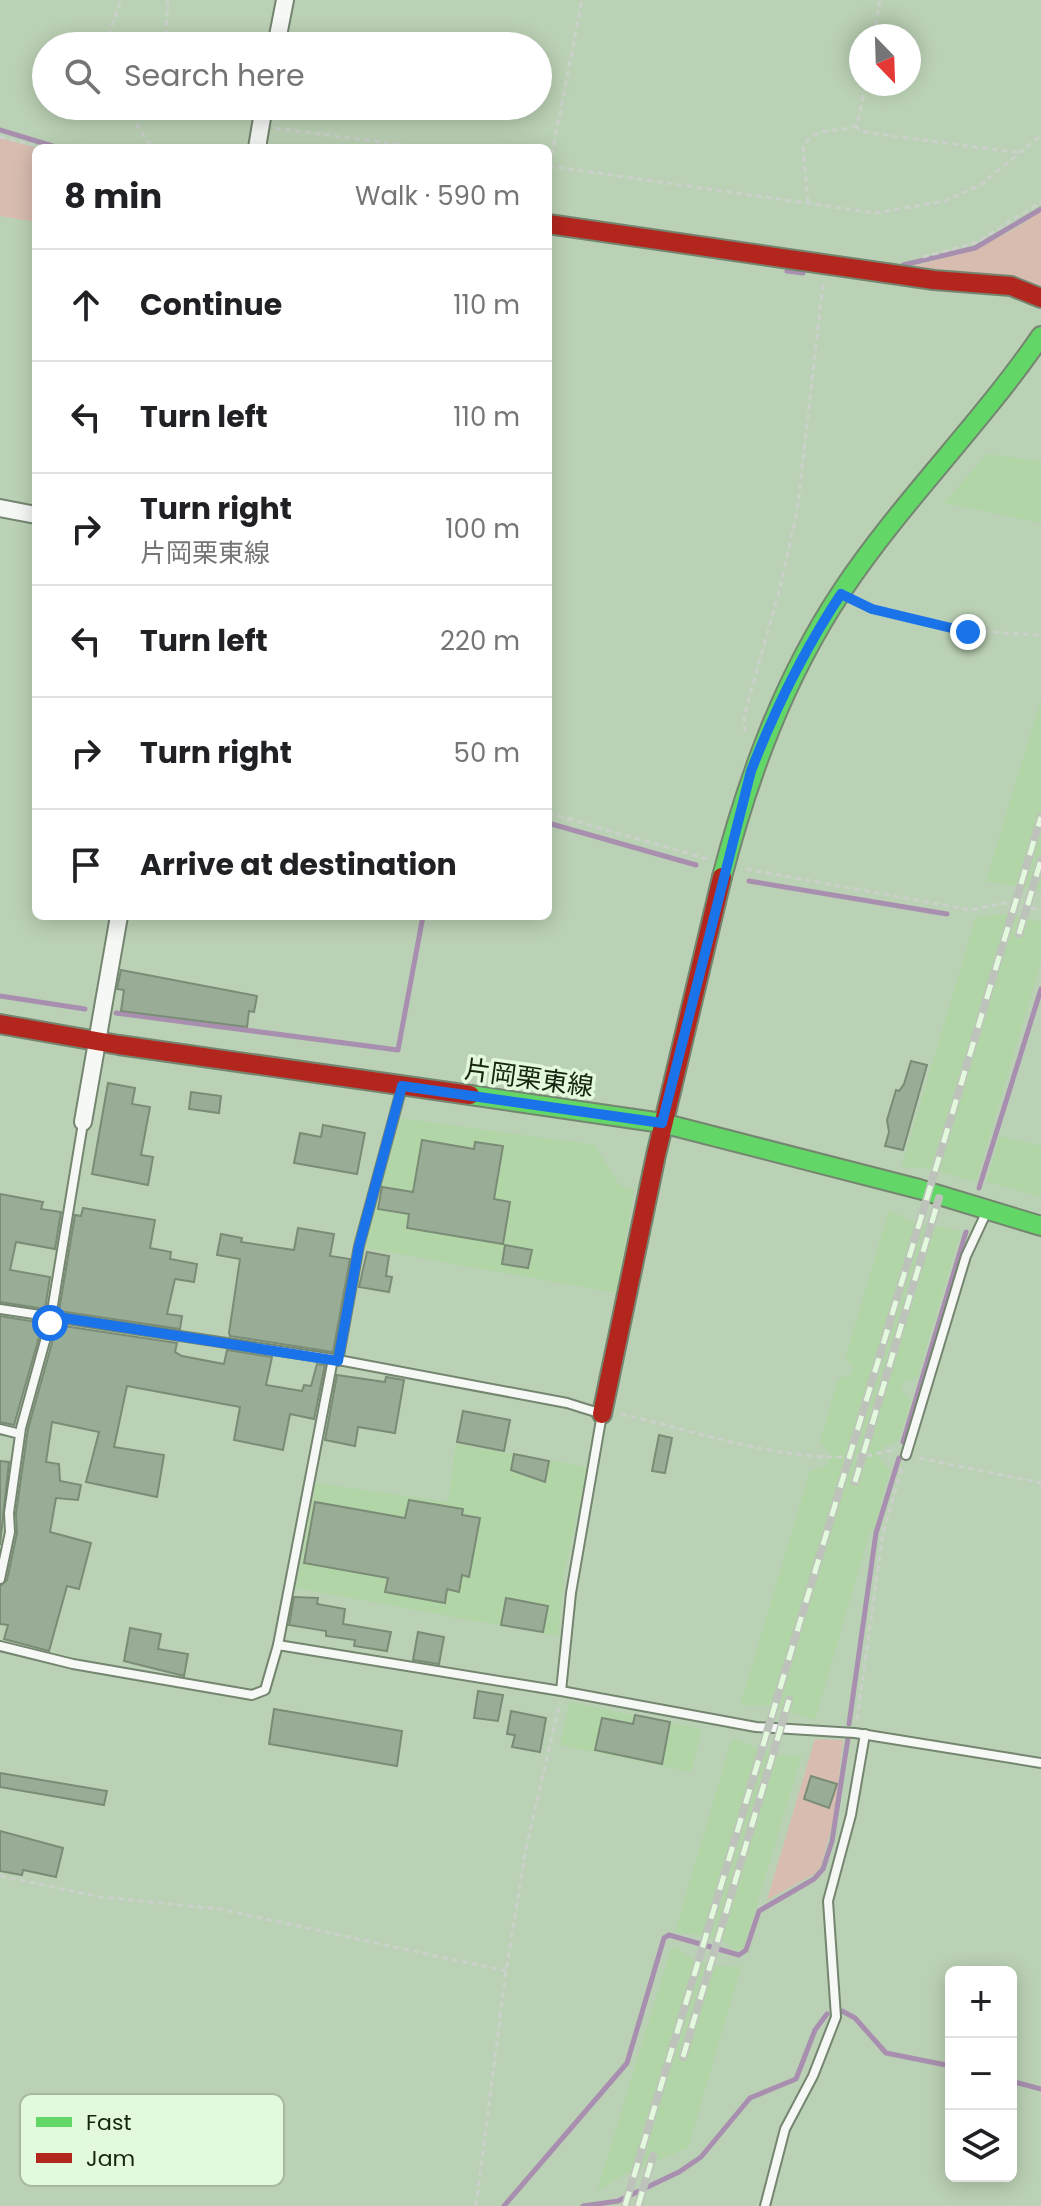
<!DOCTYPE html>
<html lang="en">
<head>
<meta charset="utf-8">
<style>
  :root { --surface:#fff; --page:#f6f6f6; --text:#202124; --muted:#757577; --line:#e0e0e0 }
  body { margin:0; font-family:Poppins,"Noto Sans JP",sans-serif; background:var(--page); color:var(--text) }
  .controls { position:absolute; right:24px; bottom:24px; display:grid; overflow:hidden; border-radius:12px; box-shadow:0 4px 20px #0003 }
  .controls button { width:72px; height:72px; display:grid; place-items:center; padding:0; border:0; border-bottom:2px solid var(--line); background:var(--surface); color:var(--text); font:40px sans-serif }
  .compass { position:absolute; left:849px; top:24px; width:72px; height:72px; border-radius:50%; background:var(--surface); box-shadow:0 4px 20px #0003; rotate:157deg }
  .stop { position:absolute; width:24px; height:24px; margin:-18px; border:6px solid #1a73e8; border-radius:50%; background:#fff }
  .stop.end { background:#1a73e8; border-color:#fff; box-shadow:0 2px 8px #0008 }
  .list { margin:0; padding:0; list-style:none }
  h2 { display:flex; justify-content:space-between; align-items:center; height:104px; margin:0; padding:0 32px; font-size:34px }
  h2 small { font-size:26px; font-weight:400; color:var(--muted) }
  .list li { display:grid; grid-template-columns:52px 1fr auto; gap:24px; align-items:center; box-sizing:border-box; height:112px; padding:0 32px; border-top:2px solid var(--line) }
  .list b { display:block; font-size:30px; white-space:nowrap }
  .list p { margin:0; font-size:26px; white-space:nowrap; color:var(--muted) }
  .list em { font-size:26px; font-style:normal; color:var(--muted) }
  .icon { flex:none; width:44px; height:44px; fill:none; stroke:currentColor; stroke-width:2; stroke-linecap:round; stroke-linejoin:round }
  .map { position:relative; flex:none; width:1041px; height:2206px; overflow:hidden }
  .search { position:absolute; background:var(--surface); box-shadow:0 4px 20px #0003; left:32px; top:32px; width:520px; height:88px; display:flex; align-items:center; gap:20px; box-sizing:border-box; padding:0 28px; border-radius:44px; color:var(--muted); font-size:30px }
  .panel { position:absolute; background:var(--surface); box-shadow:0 4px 20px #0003; left:32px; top:144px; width:520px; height:776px; border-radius:12px }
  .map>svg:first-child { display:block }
</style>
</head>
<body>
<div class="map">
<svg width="1041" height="2206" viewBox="0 0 1041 2206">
  <rect width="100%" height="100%" fill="#bbd1b5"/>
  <g fill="#b2d5a7">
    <polygon points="987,454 1041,461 1041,523 944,503"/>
    <polygon points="1041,699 1041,891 986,881"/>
    <polygon points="1004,914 1041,922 1041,962 976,1182 925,1168 901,1168 976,917"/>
    <polygon points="400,1118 595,1145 619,1185 634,1190 617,1293 365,1248"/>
    <polygon points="999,1136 1041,1146 1041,1197 987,1182"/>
    <polygon points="889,1210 910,1221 961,1231 917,1378 904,1382 901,1389 911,1402 899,1440 882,1447 880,1459 890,1471 874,1528 870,1531 815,1720 767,1705 740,1705 810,1471 828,1465 830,1454 820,1442 838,1379 852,1374 853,1366 845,1359"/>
    <polygon points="456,1444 587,1467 564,1576 558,1636 296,1588 316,1483 448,1502"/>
    <polygon points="570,1702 702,1729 691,1772 560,1745"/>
    <polygon points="732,1738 779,1756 802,1755 744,1948 737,1951 725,1942 699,1935 675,1932"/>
    <polygon points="675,1947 692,1959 718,1966 741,1967 688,2148 625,2174 597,2191 671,1949"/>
  </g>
  <g fill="#d8bcb0">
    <polygon points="0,138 37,148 36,222 0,216"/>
    <path d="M1041,211V287L902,268C954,258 998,243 1041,211Z"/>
    <polygon points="815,1739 843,1740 835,1815 821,1866 814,1874 767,1900"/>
  </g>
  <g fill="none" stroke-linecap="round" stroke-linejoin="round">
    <g stroke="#a88faf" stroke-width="5">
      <polyline points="0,130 59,148"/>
      <polyline points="903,265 975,248 1041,209"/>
      <polyline points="787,271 803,273"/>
      <polyline points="548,823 696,865"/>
      <polyline points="749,881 947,914"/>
      <polyline points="0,996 85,1009"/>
      <polyline points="116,1013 398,1050 423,916"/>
      <polyline points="979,1188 1041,989"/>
      <polyline points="903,1442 966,1232"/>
      <polyline points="849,1724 876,1533 899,1458"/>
      <polyline points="842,2011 855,2018 886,2053 951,2066"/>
      <polyline points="1011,2081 1041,2089"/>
      <polyline points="504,2206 627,2063 664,1938 669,1935 739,1955 746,1950 759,1911 814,1879 823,1869 832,1841 848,1738"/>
      <polyline points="583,2206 618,2201 679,2172 701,2157 750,2098 796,2079 815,2030 827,2014"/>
    </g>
  </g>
  <g fill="#99ac95" stroke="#7b8c76" stroke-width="2">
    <polygon points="121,970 257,996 254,1012 249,1011 247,1027 121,1011 124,990 117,989"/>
    <polygon points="911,1061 927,1065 903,1150 885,1146 889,1132 887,1120 896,1090 899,1091 904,1084"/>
    <polygon points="108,1083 135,1088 132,1104 150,1107 141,1155 153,1157 148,1185 92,1174"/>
    <polygon points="191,1092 221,1096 219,1113 189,1109"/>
    <polygon points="323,1125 365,1133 357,1174 294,1163 300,1133 321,1137"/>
    <polygon points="422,1140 474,1149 475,1142 503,1146 494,1199 510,1202 503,1244 407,1228 409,1214 378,1209 382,1187 413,1192"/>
    <polygon points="0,1194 43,1202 41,1209 61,1212 55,1249 16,1242 10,1270 50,1277 45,1309 0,1302"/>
    <polygon points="83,1208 155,1220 150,1248 171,1252 170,1259 197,1264 194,1282 175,1279 167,1314 182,1316 180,1329 59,1311 75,1215 81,1216"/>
    <polygon points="298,1228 334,1234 330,1256 350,1259 333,1352 230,1336 229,1333 240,1259 217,1255 221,1234 242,1238 241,1242 294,1250"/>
    <polygon points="505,1245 532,1250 528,1268 502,1264"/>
    <polygon points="367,1252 389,1256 386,1276 392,1277 389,1292 359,1287"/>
    <polygon points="0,1316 43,1323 14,1425 0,1422"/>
    <polygon points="57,1325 177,1343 175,1352 182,1356 224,1364 227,1350 272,1357 266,1385 302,1391 304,1385 311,1386 317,1364 325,1365 314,1419 290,1414 283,1450 234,1440 240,1407 127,1386 114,1447 164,1455 157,1497 86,1482 99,1432 52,1422 46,1462 59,1464 60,1481 81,1485 78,1500 56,1498 50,1532 91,1543 79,1589 67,1586 49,1651 4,1639 8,1625 0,1624 0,1586 7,1580 17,1533 16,1513 28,1429"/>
    <polygon points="337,1375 385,1382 386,1377 404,1380 395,1433 358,1427 355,1446 325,1440"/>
    <polygon points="463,1411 510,1420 504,1451 457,1442"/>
    <polygon points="659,1435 672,1438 665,1473 652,1471"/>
    <polygon points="514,1454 549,1461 545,1482 511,1470"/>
    <polygon points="0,1461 9,1462 0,1545"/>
    <polygon points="409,1500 463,1509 462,1515 480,1518 469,1577 462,1575 459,1592 447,1589 445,1603 385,1592 388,1578 304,1563 315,1502 405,1518"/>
    <polygon points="294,1597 318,1598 317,1604 345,1609 343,1624 391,1632 387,1651 354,1646 355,1640 326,1636 326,1631 289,1625"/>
    <polygon points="506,1598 548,1606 543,1632 501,1625"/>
    <polygon points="130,1628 161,1634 158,1649 188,1654 184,1676 124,1661"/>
    <polygon points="418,1632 444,1637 439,1664 413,1660"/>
    <polygon points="478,1691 503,1695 498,1721 474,1718"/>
    <polygon points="274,1709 402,1731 397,1766 269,1744"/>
    <polygon points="511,1711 546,1718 540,1752 512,1747 515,1735 507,1734"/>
    <polygon points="635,1715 670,1722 662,1764 595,1750 602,1718 633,1724"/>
    <polygon points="0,1773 107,1791 104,1805 0,1787"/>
    <polygon points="811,1776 837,1784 829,1808 804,1799"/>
    <polygon points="0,1831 63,1848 56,1877 23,1870 22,1875 0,1871"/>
  </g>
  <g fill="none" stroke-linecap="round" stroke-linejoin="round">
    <g stroke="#748570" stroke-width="12">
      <g id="lane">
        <polyline points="0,1309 333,1359 567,1403 602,1414 571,1593 561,1691"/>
        <polyline points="338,1361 359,1246 402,1087"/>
        <polyline points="0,1429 20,1434"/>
        <polyline points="906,1455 966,1256 987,1211"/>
        <polyline points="0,1579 10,1532 9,1513 21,1428 50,1323 83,1123"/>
        <polyline points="278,1645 333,1359"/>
        <polyline points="0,1646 73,1664 252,1695 265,1690 278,1645 561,1691 756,1727 855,1733 1041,1763"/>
        <polyline points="765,2206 785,2129 813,2076 836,2017 828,1901 851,1815 865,1734"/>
      </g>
    </g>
    <g stroke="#748570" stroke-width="20">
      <g id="street">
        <polyline points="276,46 285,0"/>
        <polyline points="257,148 264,106"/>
        <polyline points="0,508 36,515"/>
        <polyline points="83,1122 119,916"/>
      </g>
    </g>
    <g stroke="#748570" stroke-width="22">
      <g id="fast">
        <path d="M722,877C748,777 784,678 842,591C902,501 980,425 1041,336"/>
        <polyline points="470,1095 662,1123 919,1189 1041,1226"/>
      </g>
    </g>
    <g stroke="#748570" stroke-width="22">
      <g id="jam">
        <polyline points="548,224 934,280 1011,286 1041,298"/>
        <polyline points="0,1024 119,1045 470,1095"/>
        <polyline points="602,1414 656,1155 722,877"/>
      </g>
    </g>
    <g stroke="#cad1c9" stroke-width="3" stroke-dasharray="6 4" stroke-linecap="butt">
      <polyline points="874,36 880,0"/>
      <polyline points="110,46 110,30 121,0"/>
      <polyline points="165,46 168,0"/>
      <polyline points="126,106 147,141 157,148"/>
      <polyline points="195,106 214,115 245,119"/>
      <polyline points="855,126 863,132 1021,153"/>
      <polyline points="275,128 426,148"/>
      <polyline points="0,137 46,148"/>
      <polyline points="550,165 582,0"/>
      <polyline points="548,166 876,213 945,201 982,184 1041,135"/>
      <path d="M808,202L803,148C814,124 836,135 857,125L866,84"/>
      <polyline points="923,257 977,242 1041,202"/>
      <path d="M857,601C913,628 980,632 1041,635"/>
      <polyline points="745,732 744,716 778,596 797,512 823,284"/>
      <polyline points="548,813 708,859"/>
      <polyline points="746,869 971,910 1003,903 1041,910"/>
      <path d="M621,1414C702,1432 817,1475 896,1449"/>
      <polyline points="919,1458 1041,1483"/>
      <polyline points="857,1720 883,1533 902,1468"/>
      <polyline points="0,1876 101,1897 219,1909 506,1971"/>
      <polyline points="476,2206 506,1971 526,1848 560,1702"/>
    </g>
    <use href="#lane" stroke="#f5f8f4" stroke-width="8"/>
    <use href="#street" stroke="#f5f8f4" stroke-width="16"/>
    <use href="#fast" stroke="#63d668" stroke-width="18"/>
    <use href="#jam" stroke="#b3261e" stroke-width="18"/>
    <g stroke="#bdc3bb" stroke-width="8">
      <g id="rail">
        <polyline points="1019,934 1041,860"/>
        <polyline points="855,1482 939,1198"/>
        <polyline points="683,2057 789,1700"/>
        <polyline points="625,2206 1041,817"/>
        <polyline points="638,2206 653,2156"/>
      </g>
    </g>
    <use href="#rail" stroke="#e3f9dd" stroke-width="5" stroke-dasharray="15" stroke-linecap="butt"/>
  </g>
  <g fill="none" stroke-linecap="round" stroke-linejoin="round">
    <path stroke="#1a73e8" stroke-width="10" d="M50,1323L51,1316L338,1361L359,1246L402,1086L662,1123L751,771C775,709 804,650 841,594L872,609L968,632"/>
  </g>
  <g text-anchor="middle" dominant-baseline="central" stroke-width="7" stroke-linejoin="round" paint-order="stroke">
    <g font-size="26" fill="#152510" stroke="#e3f9dd">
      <text transform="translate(529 1078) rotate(8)">片岡栗東線</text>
    </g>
  </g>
  <rect x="20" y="2094" width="264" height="92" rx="12" fill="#e3f9dd" stroke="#a5b9a0" stroke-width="2"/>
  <rect x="36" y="2117" width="36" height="10" fill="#63d668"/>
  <rect x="36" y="2153" width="36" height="10" fill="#b3261e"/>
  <g font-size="22" fill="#152510">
    <text x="86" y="2130">Fast</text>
    <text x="86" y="2166">Jam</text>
  </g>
</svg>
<div class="controls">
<button>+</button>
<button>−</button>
<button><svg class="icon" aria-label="layers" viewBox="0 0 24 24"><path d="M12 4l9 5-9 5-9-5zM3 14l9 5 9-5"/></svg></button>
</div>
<svg class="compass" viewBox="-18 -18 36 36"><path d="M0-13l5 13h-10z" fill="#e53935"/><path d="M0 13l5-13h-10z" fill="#757577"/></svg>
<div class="stop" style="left:50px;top:1323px"></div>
<div class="stop end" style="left:968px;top:632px"></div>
<div class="search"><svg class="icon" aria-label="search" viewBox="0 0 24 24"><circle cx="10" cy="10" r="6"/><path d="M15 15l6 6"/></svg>Search here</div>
<section class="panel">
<h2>8 min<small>Walk · 590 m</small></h2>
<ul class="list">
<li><svg class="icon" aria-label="ahead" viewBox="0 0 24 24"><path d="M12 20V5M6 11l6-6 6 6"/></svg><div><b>Continue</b></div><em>110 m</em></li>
<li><svg class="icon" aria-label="left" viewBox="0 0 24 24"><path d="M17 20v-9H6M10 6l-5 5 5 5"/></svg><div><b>Turn left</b></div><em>110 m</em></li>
<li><svg class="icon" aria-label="right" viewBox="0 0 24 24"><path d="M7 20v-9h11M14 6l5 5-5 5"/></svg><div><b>Turn right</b><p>片岡栗東線</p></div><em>100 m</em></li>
<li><svg class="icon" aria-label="left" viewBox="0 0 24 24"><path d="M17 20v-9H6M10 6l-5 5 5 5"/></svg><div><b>Turn left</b></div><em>220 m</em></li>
<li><svg class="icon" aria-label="right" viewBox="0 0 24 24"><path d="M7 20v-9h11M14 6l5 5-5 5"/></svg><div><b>Turn right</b></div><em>50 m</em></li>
<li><svg class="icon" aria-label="arrive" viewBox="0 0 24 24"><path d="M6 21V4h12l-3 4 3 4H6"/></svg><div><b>Arrive at destination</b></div></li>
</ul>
</section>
</div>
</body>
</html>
